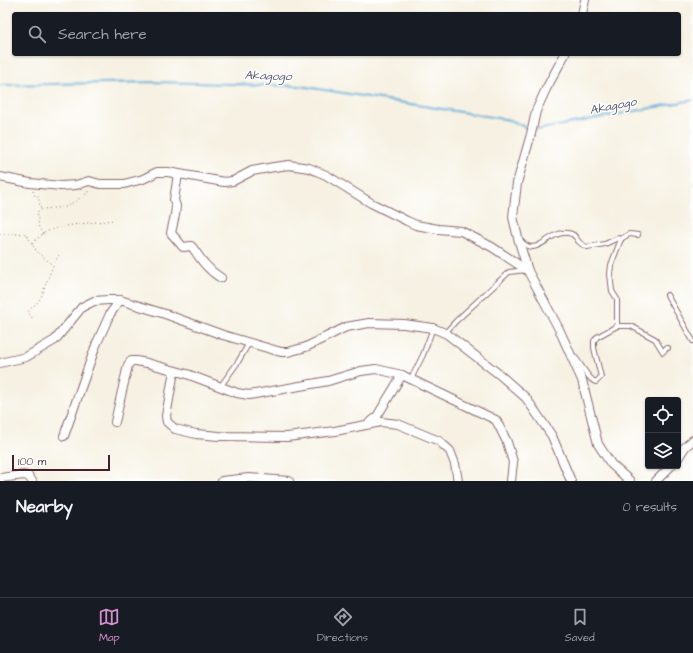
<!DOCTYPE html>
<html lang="en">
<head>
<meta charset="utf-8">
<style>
  :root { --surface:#171b24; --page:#242831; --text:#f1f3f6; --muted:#9ea1a6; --line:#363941; --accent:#d690ce }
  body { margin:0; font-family:"Architects Daughter",sans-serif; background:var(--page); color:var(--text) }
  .controls { position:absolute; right:12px; bottom:12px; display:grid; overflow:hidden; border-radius:4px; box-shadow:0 1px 3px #0004 }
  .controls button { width:36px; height:36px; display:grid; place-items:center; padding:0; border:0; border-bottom:1px solid var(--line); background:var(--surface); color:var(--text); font:20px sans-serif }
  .scale { position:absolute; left:12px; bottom:10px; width:98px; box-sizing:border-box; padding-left:4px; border:2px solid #4a1f2b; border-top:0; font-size:11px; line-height:14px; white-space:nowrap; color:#4a1f2b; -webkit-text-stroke:3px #fff; paint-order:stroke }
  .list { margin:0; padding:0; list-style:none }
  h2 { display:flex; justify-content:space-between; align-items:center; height:52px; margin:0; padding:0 16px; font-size:17px }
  h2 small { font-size:13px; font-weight:400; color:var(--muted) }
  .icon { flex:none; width:22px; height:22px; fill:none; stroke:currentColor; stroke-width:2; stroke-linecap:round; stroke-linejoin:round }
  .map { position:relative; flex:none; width:693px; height:481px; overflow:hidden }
  .search { position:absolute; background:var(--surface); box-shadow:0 1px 3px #0004; left:12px; right:12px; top:12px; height:44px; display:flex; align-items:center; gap:10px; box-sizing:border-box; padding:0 14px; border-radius:4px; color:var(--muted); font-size:15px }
  .sheet { height:116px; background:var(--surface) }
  nav { display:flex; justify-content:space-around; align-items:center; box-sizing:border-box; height:56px; border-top:1px solid var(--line); background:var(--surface); font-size:11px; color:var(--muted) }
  nav a { display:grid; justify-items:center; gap:2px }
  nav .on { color:var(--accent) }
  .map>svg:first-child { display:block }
</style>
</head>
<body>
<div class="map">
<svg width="693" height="481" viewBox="0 0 693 481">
  <rect width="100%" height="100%" fill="#fff"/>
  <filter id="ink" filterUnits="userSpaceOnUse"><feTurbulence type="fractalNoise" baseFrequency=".025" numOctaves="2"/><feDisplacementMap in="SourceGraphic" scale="8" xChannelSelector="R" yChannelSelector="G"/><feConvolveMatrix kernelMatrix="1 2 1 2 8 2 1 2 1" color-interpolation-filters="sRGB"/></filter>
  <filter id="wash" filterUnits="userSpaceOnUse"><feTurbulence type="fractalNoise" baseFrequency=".012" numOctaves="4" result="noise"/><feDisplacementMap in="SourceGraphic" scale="16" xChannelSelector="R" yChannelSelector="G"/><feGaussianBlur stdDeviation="0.9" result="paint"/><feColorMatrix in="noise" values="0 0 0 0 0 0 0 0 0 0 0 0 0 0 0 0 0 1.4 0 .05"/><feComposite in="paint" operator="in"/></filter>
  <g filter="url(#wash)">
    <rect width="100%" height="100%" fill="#f6f1e2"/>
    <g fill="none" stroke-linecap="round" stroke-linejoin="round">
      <g stroke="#5fabd8" stroke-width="2">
        <polyline points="0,85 156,82 300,86 510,120 529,129"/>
        <polyline points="536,130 693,100"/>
      </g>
    </g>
  </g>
  <g filter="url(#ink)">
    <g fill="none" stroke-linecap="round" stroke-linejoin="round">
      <g stroke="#86686b" stroke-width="6">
        <g id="service">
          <path d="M521,241C537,259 549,230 568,233C575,234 575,237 579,242C581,244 584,246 587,247L605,244L618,238L621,240"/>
          <polyline points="667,295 693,341"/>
          <polyline points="617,326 617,299 612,291 610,274 611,265 621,239 629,234 638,235"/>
          <polyline points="445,333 456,321 509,272 526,270"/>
          <path d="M574,356C581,363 588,380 596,382L601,377L594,348V341L597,337L617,326H631L655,339L663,352L666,348H668"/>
          <polyline points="411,379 423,355 433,328"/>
          <polyline points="220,387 238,362 249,343"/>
        </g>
      </g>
      <g stroke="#86686b" stroke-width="10">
        <g id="minor">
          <polyline points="582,14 585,0"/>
          <polyline points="565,54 546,89 536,111 531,134 517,183 513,217 518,238 528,271 559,329 582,380 598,444 611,464 630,481"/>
          <path d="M178,174L174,200L176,206L175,215L171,233L183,247L191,246L193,248C201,260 208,270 221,278"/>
          <polyline points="0,177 30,183 61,186 76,185 89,181 100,184 124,184 143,179 157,172 168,172 224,182 233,181 252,171 274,167 289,165 309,168 326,175 371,203 407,221 416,225 438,229 461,231 492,247 528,271"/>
          <polyline points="0,363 26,357 55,340 82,307 94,301 108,300 120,300 165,314 223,335 281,352 288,352 306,347 346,327 369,323 404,324 433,328 447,334 500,375 526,398 552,436 571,481"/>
          <polyline points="174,371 166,416 167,422 175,429 196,434 219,436 287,437 335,431 381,422 398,424 439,441 450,451 455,464 458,481"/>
          <polyline points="115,422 128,365 131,361 136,361 147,363 187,374 237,393 249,395 328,381 361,371 376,369 402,375 496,420 507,442 513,462 511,481"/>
          <polyline points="369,423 376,418 402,375"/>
          <polyline points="64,436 96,345 110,314 120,300"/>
          <polyline points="678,458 685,447 693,440"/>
          <polyline points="0,478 24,475 28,476 32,481"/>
          <polyline points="222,481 249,478 289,481"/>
          <polyline points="656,481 671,466"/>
        </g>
      </g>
      <g stroke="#86686b" stroke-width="1" stroke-dasharray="1 3" stroke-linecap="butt">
        <polyline points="33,191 35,196 38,196 41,210"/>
        <polyline points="0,234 18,234 24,233 28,237 37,252 53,265"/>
        <polyline points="43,234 39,228 37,212 43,209 66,207 88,193 88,189"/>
        <path d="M32,243C36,240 40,236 44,233C61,224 93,223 113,220"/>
        <path d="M32,318L28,312C32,306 39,303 42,295C47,282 51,267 59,255"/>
      </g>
      <use href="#service" stroke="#fff" stroke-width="4"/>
      <use href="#minor" stroke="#fff" stroke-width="8"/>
    </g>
  </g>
  <g text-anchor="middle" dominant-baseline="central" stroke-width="3" stroke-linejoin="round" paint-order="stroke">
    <g font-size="12" font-style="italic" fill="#525770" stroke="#fff">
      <text transform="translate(268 76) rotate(2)">Akagogo</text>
      <text transform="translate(613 106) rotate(-11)">Akagogo</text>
    </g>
  </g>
</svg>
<div class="controls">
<button><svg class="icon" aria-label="locate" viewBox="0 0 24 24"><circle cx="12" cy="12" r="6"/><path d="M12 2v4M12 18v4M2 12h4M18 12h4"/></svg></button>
<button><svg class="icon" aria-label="layers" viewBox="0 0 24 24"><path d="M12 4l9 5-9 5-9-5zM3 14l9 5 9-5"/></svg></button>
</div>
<div class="scale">100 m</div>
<div class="search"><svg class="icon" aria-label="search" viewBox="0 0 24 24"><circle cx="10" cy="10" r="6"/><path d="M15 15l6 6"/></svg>Search here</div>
</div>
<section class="sheet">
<h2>Nearby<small>0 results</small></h2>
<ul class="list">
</ul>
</section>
<nav>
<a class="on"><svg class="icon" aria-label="map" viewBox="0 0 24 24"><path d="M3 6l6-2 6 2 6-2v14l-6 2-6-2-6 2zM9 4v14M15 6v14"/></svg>Map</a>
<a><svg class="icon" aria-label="directions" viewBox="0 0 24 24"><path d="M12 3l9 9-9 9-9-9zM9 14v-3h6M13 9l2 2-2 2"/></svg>Directions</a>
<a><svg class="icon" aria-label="saved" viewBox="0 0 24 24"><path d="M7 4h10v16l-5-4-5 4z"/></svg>Saved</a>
</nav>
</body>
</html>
